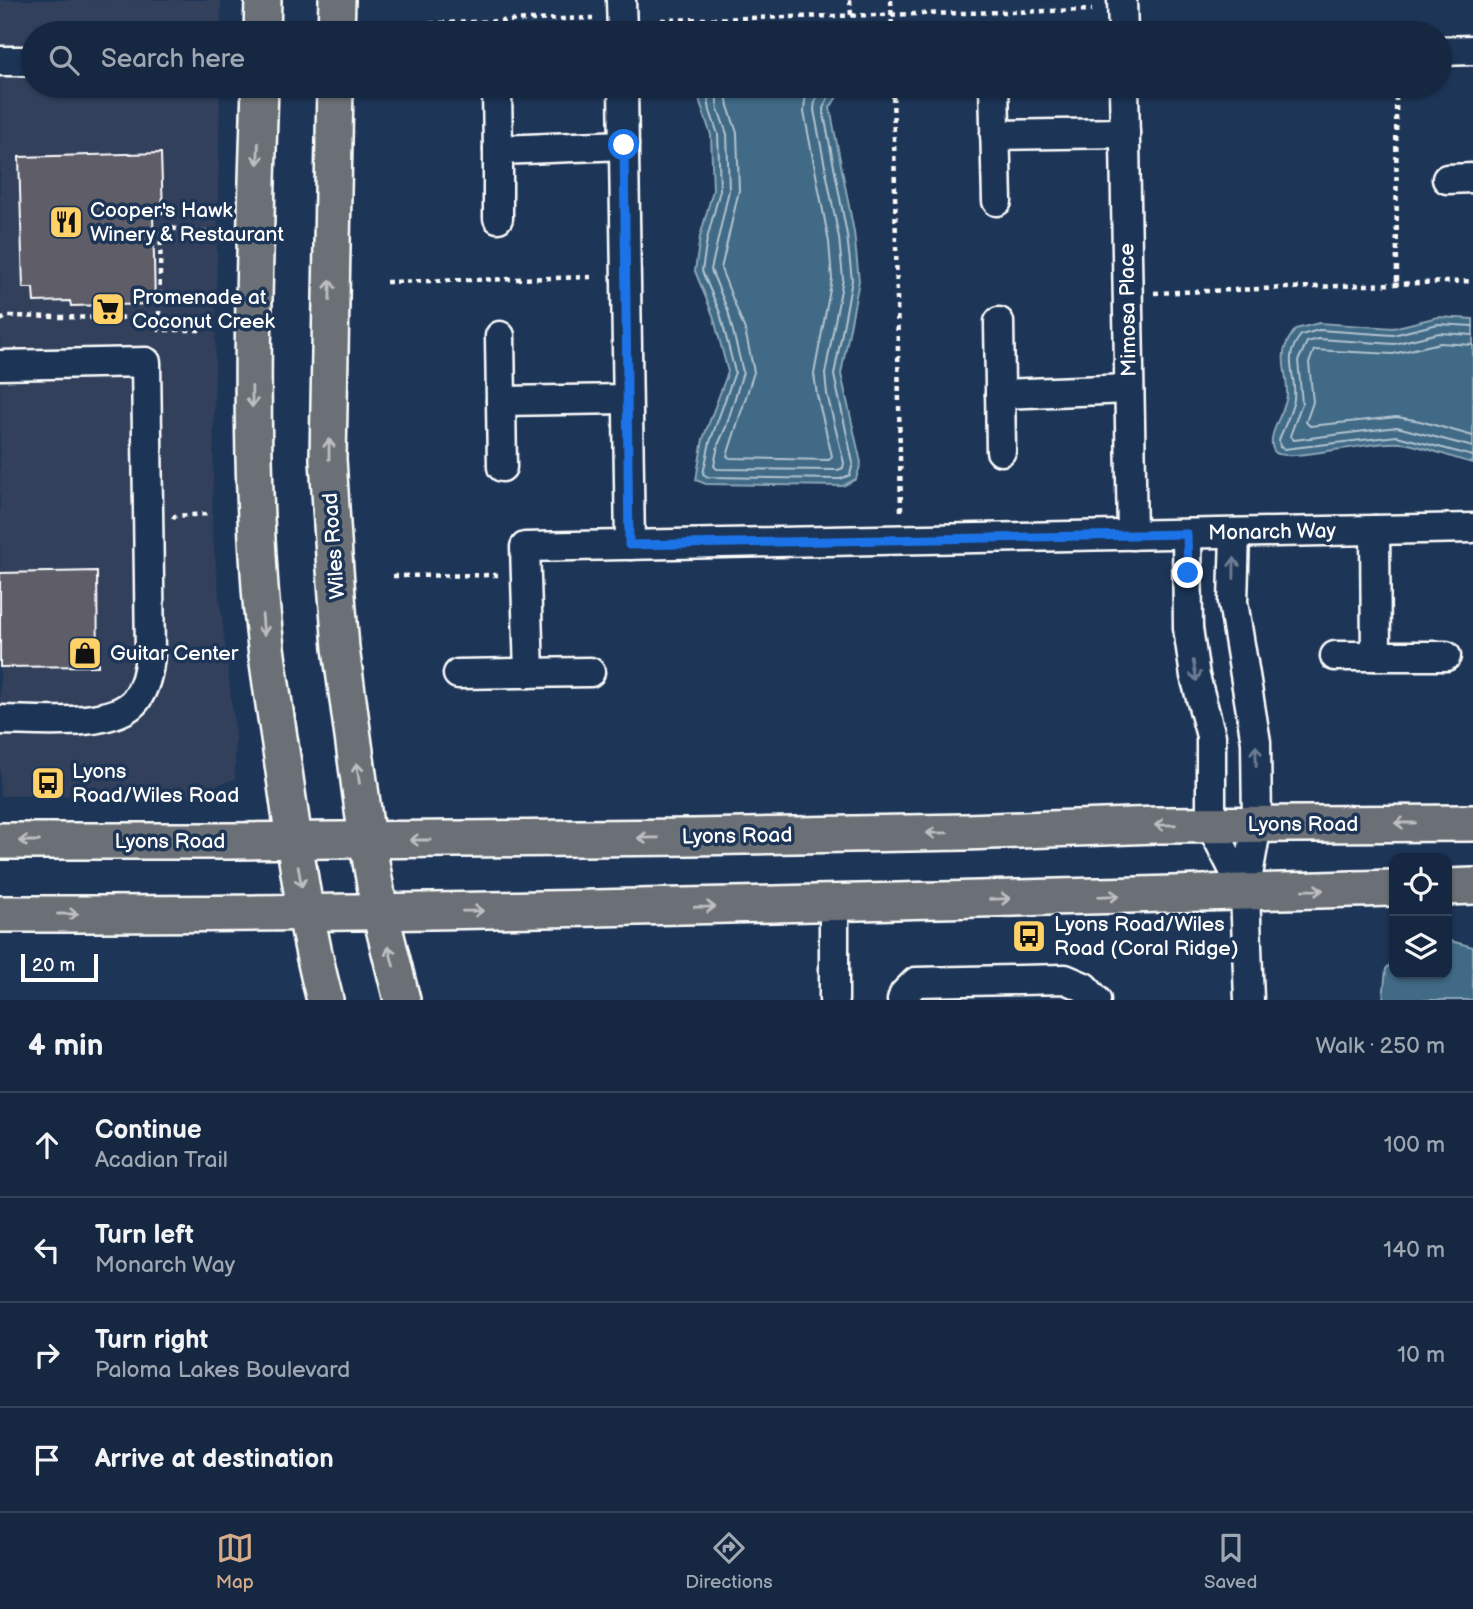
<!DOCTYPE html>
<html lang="en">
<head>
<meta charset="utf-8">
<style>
  :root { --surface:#162841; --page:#1f3048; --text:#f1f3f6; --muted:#9ea6b1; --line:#35445a; --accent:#d6ab8b }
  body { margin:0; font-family:"Balsamiq Sans",sans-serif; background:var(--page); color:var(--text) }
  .controls { position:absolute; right:21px; bottom:21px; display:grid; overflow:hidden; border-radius:14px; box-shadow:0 2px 5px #0004 }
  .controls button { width:63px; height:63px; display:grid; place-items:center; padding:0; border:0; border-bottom:2px solid var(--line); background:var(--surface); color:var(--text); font:35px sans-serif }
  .scale { position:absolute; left:21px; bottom:18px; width:77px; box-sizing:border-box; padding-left:7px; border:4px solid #fff; border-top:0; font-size:19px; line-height:24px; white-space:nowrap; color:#fff; -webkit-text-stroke:5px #1d3557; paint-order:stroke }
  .stop { position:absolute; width:21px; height:21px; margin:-16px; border:5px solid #1a73e8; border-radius:50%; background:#fff }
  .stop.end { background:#1a73e8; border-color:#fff; box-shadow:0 2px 7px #0008 }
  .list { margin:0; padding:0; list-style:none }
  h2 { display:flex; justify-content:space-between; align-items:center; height:91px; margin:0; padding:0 28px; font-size:30px }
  h2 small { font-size:23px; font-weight:400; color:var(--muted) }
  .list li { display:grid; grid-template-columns:46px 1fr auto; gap:21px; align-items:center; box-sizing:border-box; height:105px; padding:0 28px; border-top:2px solid var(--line) }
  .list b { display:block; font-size:26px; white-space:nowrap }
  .list p { margin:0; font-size:23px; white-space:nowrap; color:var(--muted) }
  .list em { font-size:23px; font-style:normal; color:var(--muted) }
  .icon { flex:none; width:38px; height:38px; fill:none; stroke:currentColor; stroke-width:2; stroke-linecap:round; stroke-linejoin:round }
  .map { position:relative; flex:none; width:1473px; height:1000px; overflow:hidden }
  .search { position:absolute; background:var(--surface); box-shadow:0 2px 5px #0004; left:21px; right:21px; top:21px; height:77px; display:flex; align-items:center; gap:18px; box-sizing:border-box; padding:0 24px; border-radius:38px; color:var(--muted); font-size:26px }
  .sheet { height:511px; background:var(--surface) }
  nav { display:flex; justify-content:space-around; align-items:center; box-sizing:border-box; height:98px; border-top:2px solid var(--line); background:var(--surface); font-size:19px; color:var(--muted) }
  nav a { display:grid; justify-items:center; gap:4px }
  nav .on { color:var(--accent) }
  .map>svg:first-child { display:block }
</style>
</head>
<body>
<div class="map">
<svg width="1473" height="1000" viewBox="0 0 1473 1000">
  <rect width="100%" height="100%" fill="#1d3557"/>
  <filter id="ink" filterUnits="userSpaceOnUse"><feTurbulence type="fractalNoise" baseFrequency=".0143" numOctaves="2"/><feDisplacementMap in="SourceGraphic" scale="14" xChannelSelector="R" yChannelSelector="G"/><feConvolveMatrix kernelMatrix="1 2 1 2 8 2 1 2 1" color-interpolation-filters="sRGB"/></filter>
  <g filter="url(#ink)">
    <polygon fill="#30415c" points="0,0 221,0 221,33 33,33 33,86 220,86 212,531 235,732 235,779 189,795 0,796"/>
    <g fill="#3f6a86" stroke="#8ca6b6" stroke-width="2">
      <polygon points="699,86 840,86 838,95 830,108 854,232 859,281 841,374 861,463 856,479 843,486 706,484 696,480 703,439 728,372 713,315 695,271 700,237 713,190 711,135 700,102"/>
      <path d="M1438,317L1473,319V463C1449,458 1426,446 1401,443C1382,441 1360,447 1342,449C1329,450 1280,461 1274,451C1265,436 1286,411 1287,395C1288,368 1274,355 1296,329L1319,323L1393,328Z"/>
      <polygon points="1447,940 1473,947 1473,1000 1383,1000 1386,969 1394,960 1394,974 1447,974"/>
    </g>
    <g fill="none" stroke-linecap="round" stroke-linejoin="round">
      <g stroke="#b2c3cf" stroke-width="2">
        <polyline points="706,86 710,111 718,134 720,190 707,239 702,271 720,313 735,372 710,442 703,474 708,477 840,479 850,475 853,463 834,375 852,280 847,235 823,109 833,86"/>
        <polyline points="715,86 718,109 727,134 729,190 711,270 728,311 743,372 726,427 718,445 714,466 717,469 838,470 843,468 844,463 827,394 825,374 843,279 839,238 814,110 815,101 824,86"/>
        <polyline points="725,86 728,106 737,133 739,190 721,269 745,330 754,372 727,456 730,458 829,460 832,456 817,395 814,374 832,279 829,242 804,112 805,100 812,86"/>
        <path d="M1473,326L1438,324L1393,335L1319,330L1301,335C1281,360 1297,373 1294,399C1293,409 1283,429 1279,440L1280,447L1284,449L1397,436L1473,456"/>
        <polyline points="1473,335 1439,333 1394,344 1319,339 1307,342 1298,361 1302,403 1290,436 1294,440 1397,427 1473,447"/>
        <polyline points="1473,345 1440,343 1393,354 1314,350 1309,363 1313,402 1306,422 1310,426 1397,417 1420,421 1473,436"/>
      </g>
    </g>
    <g fill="#5e5d68" stroke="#fff" stroke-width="2">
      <polygon points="161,153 163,213 153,214 155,304 71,306 70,301 34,302 33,288 23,288 19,157"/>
      <polygon points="97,571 98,666 0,667 0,573"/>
    </g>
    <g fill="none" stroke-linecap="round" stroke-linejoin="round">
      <g stroke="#fff" stroke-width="33">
        <g id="minor">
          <polyline points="621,0 622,33"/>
          <polyline points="1122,0 1123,33"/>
          <polyline points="1440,51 1473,50"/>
          <polyline points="0,61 33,61"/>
          <polyline points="623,86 630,545"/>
          <polyline points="994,86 997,201"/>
          <polyline points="1124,86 1132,535"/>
          <polyline points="497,89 498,150"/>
          <polyline points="995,135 1125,133"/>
          <polyline points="1447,179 1473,178"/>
          <polyline points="498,218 498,150 624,145"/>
          <polyline points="999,322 1001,451"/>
          <polyline points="500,336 502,467"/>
          <path d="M0,365L146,362L150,654C149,670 146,686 136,700C113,729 34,720 0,720"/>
          <polyline points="1000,394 1129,389"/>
          <polyline points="501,401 627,399"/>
          <polyline points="1375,530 1376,656 1446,656"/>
          <polyline points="1235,533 1233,602 1256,742 1257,824 1245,892 1249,1000"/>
          <polyline points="1187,534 1188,628 1195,676 1211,736 1211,825 1245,892"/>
          <polyline points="1335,656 1376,656"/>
          <polyline points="529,673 525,547 1473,528"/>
          <polyline points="458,674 590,672"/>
          <polyline points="834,903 834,1000"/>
          <polyline points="902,1000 904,994 916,982 1065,979 1084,987 1096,1000"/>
        </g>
      </g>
      <g stroke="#fff" stroke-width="40">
        <g id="major">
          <polyline points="262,33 263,0"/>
          <polyline points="336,33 337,0"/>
          <path d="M260,86C255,248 248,410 259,572C263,646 277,719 287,792C297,862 307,932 325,1000"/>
          <polyline points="335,86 328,459 334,556 341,648 367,840 380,912 402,1000"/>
          <polyline points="0,841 227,841 692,837 965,832 1157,825 1473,823"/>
          <polyline points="1447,887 1473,886"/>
          <path d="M0,914C465,915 929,900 1394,888"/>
        </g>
      </g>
      <g stroke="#fff" stroke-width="4.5" stroke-dasharray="5 5" stroke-linecap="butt">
        <polyline points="850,0 851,16"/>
        <polyline points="891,0 892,33"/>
        <polyline points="661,20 1092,10"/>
        <polyline points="380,25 593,18"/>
        <polyline points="893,86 901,511"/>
        <polyline points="1396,86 1397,284"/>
        <polyline points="386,282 596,277"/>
        <polyline points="1154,293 1473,281"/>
        <polyline points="159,316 161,227 211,233"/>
        <polyline points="0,320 9,316 111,318 159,316 159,330 205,330"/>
        <polyline points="173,519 175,516 208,514"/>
        <polyline points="393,576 498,575"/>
      </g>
      <use href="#minor" stroke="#1d3557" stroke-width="28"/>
      <use href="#major" stroke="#6b6f75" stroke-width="35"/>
    </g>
    <defs><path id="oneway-shaft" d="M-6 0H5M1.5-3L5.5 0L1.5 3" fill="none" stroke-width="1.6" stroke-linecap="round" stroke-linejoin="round" transform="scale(1.75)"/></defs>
    <g stroke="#bcbec1">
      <use href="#oneway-shaft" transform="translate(258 154) rotate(92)"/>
      <use href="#oneway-shaft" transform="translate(330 290) rotate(-89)"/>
      <use href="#oneway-shaft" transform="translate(252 397) rotate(89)"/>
      <use href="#oneway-shaft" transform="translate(329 449) rotate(-90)"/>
      <use href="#oneway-shaft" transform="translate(263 625) rotate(85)"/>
      <use href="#oneway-shaft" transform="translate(358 773) rotate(-98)"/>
      <use href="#oneway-shaft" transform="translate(1405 823) rotate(180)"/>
      <use href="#oneway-shaft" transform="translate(1165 825) rotate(179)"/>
      <use href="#oneway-shaft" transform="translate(937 833) rotate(179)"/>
      <use href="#oneway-shaft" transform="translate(648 838) rotate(179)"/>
      <use href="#oneway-shaft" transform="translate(420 840) rotate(180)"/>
      <use href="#oneway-shaft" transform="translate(29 841) rotate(-180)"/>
      <use href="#oneway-shaft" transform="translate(300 877) rotate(80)"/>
      <use href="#oneway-shaft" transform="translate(1313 890) rotate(-1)"/>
      <use href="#oneway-shaft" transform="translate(1109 896) rotate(-2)"/>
      <use href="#oneway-shaft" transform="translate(1000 899) rotate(-2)"/>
      <use href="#oneway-shaft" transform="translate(705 907) rotate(-1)"/>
      <use href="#oneway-shaft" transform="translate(473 911) rotate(-1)"/>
      <use href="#oneway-shaft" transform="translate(68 914)"/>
      <use href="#oneway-shaft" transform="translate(391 956) rotate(-104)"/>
    </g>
    <g stroke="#6c7c92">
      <use href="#oneway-shaft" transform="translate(1234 568) rotate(-89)"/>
      <use href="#oneway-shaft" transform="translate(1195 671) rotate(80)"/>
      <use href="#oneway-shaft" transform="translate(1256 756) rotate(-91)"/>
    </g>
  </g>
  <g fill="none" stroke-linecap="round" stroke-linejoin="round" filter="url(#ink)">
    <polyline stroke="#1a73e8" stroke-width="9" points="624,145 629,545 1187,534 1188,573"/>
  </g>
  <defs>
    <g id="restaurant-square" transform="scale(1.75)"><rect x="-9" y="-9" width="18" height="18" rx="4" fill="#ffd166" stroke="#1d3557"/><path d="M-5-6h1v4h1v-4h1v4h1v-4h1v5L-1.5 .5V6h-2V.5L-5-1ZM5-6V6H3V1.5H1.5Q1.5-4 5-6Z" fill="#111"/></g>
    <g id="supermarket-square" transform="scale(1.75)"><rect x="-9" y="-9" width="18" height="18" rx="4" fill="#ffd166" stroke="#1d3557"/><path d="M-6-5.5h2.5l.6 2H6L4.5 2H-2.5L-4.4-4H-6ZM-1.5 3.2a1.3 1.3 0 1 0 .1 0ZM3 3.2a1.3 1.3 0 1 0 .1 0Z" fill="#111"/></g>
    <g id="shop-square" transform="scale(1.75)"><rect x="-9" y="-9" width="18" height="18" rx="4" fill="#ffd166" stroke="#1d3557"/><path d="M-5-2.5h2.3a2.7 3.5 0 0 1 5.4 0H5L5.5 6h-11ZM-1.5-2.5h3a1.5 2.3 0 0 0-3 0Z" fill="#111"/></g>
    <g id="bus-square" transform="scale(1.75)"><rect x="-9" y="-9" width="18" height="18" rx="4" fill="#ffd166" stroke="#1d3557"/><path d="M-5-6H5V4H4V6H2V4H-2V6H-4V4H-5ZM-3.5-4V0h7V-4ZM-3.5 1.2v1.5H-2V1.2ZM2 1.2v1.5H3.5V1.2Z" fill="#111"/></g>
  </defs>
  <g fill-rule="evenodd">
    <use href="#restaurant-square" x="66" y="222"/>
    <use href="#supermarket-square" x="108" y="309"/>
    <use href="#shop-square" x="85" y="653"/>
    <use href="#bus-square" x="48" y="783"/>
    <use href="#bus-square" x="1029" y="936"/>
  </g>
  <g text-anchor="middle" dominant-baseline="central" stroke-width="7" stroke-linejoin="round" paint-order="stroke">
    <g font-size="21" fill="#fff" stroke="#1d3557" text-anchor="start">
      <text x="90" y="210">Cooper's Hawk<tspan x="90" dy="24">Winery &amp; Restaurant</tspan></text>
      <text x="132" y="297">Promenade at<tspan x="132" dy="24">Coconut Creek</tspan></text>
      <text x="110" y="653">Guitar Center</text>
      <text x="72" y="771">Lyons<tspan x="72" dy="24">Road/Wiles Road</tspan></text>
      <text x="1054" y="924">Lyons Road/Wiles<tspan x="1054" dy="24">Road (Coral Ridge)</tspan></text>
    </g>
    <g font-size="21" fill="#fff" stroke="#1d3557">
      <text transform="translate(1128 310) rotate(-91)">Mimosa Place</text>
      <text transform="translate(1272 532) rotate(-1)">Monarch Way</text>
      <text transform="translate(334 546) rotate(-94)">Wiles Road</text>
      <text x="1303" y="824">Lyons Road</text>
      <text transform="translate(737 836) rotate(-1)">Lyons Road</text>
      <text x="170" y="841">Lyons Road</text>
    </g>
  </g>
</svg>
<div class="controls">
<button><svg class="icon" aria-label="locate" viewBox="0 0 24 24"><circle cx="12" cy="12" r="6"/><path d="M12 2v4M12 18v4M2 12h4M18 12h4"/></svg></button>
<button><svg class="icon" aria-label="layers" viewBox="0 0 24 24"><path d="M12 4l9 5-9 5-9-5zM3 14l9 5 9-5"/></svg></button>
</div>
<div class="scale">20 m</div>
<div class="stop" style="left:624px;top:145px"></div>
<div class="stop end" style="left:1188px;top:573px"></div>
<div class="search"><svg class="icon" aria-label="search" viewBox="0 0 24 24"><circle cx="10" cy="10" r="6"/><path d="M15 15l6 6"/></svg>Search here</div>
</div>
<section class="sheet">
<h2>4 min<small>Walk · 250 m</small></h2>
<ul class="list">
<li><svg class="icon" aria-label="ahead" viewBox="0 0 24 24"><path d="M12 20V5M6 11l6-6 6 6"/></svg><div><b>Continue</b><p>Acadian Trail</p></div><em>100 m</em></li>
<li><svg class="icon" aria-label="left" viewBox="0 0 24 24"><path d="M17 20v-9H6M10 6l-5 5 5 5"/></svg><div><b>Turn left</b><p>Monarch Way</p></div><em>140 m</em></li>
<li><svg class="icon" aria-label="right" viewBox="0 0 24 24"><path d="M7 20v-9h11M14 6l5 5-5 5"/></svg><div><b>Turn right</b><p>Paloma Lakes Boulevard</p></div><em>10 m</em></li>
<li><svg class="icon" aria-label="arrive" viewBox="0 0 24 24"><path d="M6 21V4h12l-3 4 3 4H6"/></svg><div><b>Arrive at destination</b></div></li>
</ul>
</section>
<nav>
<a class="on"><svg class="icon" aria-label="map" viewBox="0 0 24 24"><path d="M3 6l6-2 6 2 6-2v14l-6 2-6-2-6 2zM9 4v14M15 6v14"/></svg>Map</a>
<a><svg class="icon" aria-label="directions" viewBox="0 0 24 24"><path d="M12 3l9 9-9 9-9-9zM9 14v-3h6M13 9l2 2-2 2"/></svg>Directions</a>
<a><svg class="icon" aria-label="saved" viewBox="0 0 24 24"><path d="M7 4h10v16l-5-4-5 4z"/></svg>Saved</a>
</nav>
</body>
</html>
